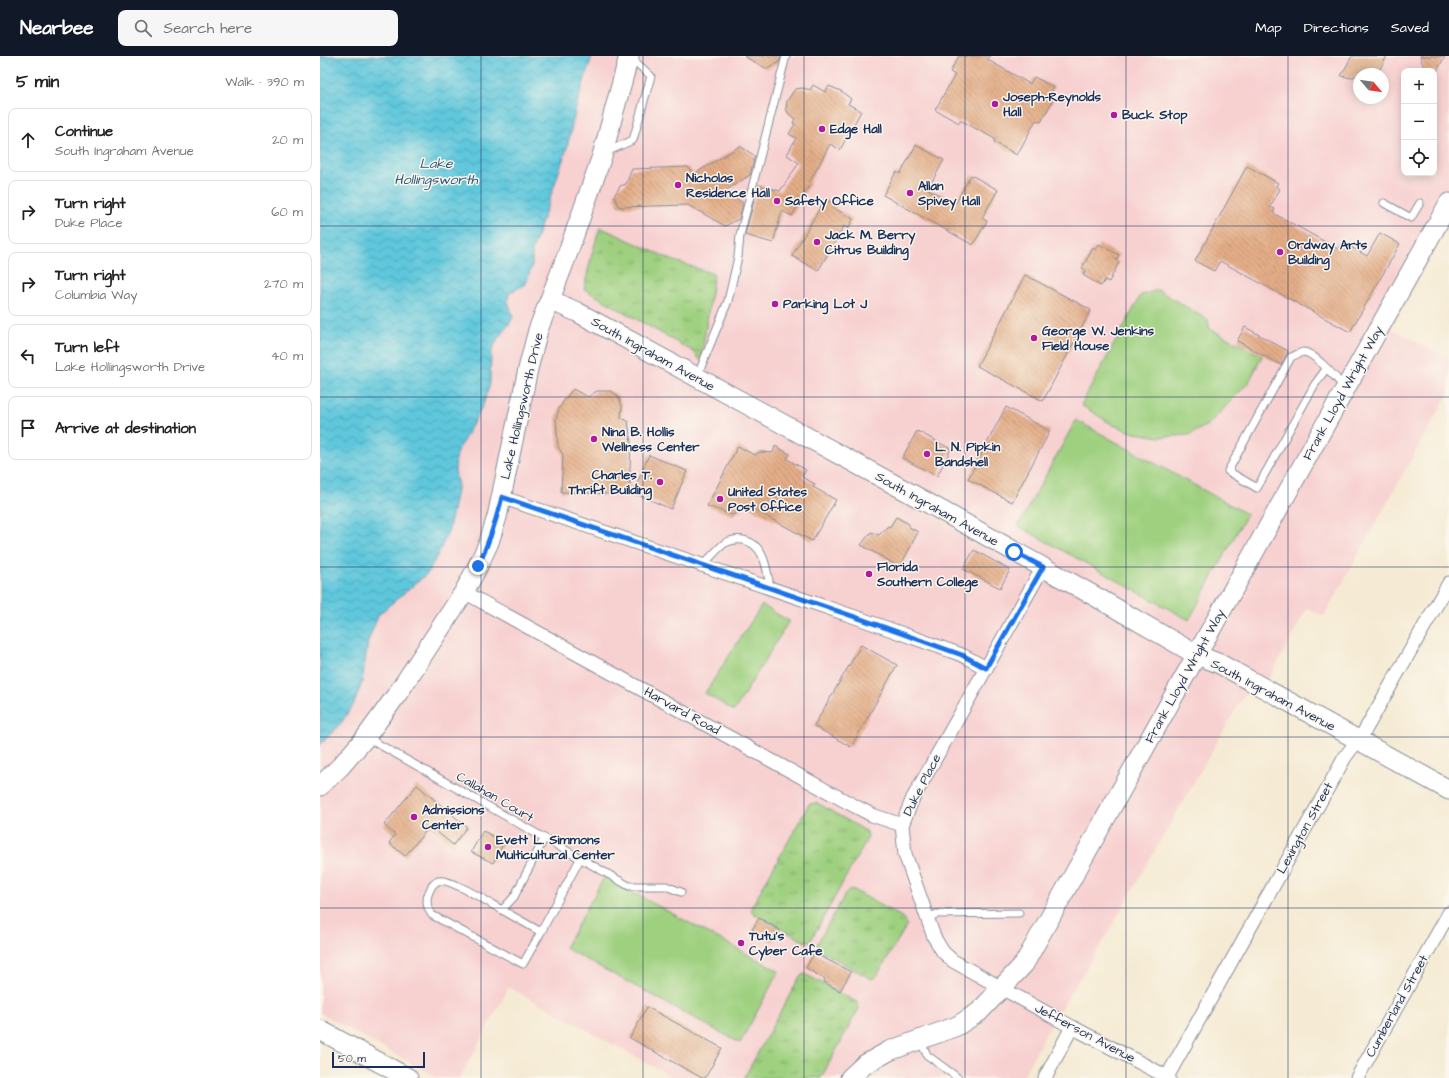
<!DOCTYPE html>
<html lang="en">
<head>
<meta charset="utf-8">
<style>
  :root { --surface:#fff; --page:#f6f6f6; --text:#222; --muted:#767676; --line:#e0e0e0; --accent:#111827 }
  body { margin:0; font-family:"Architects Daughter",sans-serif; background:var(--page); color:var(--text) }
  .controls { position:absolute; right:12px; top:12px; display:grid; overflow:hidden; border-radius:8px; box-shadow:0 2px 10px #0003 }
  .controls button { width:36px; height:36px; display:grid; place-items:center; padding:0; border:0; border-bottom:1px solid var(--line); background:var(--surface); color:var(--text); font:20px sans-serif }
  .compass { position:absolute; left:1033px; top:12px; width:36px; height:36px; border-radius:50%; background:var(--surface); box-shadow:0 2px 10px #0003; rotate:119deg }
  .scale { position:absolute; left:12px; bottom:10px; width:93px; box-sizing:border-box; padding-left:4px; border:2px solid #1b2f5e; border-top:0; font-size:11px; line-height:14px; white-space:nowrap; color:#1b2f5e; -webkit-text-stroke:3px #fbf7ec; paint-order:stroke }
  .stop { position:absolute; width:12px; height:12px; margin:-9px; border:3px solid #1a73e8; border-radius:50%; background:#fff }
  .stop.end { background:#1a73e8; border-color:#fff; box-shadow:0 1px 4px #0008 }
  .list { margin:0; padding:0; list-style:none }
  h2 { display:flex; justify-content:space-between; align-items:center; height:52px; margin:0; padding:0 16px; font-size:17px }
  h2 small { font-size:13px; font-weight:400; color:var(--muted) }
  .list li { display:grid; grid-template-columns:26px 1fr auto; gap:12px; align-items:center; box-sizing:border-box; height:64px; margin:0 8px 8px; padding:0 8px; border:1px solid var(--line); border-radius:8px }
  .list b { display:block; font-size:15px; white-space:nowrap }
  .list p { margin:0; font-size:13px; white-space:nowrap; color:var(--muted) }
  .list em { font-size:13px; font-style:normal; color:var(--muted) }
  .icon { flex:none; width:22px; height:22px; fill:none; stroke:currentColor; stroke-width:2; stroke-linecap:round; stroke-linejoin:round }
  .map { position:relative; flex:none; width:1129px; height:1022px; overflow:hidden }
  header { display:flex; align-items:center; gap:24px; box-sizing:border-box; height:56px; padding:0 20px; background:var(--accent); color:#fff }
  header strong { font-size:19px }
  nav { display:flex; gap:22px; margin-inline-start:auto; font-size:14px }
  .search { width:280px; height:36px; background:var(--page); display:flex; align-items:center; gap:10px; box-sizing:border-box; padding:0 14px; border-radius:8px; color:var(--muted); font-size:15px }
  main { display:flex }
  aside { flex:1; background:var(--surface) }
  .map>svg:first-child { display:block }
</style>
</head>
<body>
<header>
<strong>Nearbee</strong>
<div class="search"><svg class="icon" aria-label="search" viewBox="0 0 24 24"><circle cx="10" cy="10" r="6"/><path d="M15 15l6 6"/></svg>Search here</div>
<nav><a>Map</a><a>Directions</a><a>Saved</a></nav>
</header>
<main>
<aside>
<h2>5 min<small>Walk · 390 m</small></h2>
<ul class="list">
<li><svg class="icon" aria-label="ahead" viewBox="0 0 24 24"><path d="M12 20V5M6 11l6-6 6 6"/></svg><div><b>Continue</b><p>South Ingraham Avenue</p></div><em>20 m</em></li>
<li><svg class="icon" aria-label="right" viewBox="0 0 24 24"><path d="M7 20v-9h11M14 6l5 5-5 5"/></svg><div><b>Turn right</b><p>Duke Place</p></div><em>60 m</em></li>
<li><svg class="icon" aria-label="right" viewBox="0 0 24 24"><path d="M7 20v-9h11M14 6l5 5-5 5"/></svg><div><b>Turn right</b><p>Columbia Way</p></div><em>270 m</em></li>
<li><svg class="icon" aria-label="left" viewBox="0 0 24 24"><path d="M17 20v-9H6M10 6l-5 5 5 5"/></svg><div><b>Turn left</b><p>Lake Hollingsworth Drive</p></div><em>40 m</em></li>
<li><svg class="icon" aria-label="arrive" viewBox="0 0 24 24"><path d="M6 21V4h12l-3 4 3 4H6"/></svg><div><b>Arrive at destination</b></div></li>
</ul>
</aside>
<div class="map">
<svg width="1129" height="1022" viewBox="0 0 1129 1022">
  <defs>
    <pattern id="park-tufts" width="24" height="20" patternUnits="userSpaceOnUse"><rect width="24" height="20" fill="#9ed07f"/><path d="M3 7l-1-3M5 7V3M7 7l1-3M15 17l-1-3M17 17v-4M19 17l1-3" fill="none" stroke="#80a96b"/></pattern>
    <pattern id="water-waves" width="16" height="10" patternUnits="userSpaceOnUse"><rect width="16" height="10" fill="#5fc7dc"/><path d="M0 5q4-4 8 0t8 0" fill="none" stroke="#4ea2b6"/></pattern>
    <pattern id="building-back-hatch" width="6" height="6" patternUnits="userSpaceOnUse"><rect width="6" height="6" fill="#e4ad87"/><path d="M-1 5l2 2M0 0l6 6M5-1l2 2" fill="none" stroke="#b88d72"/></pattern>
  </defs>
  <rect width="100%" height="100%" fill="#fbf7ec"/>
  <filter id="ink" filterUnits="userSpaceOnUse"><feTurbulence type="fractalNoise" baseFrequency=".025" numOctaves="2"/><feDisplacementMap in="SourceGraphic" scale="8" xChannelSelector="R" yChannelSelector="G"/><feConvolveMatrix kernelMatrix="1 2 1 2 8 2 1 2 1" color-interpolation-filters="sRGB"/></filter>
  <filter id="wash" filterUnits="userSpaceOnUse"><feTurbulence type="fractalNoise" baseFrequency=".012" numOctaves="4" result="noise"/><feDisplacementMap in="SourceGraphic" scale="16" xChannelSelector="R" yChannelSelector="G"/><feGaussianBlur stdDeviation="0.9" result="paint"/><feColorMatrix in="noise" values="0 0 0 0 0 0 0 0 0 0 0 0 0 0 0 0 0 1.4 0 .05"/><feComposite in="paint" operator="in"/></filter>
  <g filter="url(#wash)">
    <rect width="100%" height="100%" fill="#f5ead3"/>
    <path fill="#f7d0d0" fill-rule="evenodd" d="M253,0H1129V167L1071,272L1129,303V336L1004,560L987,552L950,621L926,635L788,877L728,973L702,1022H354L189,931L140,1022H118L0,957V629ZM1084,15H1114V117H1084ZM1039,18H1063V42H1039Z"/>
    <g fill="#9ed07f" stroke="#5c806e">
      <polygon points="838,234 888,264 890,273 942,300 929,326 889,368 869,379 840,381 815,377 793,369 761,349 821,239"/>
      <polygon points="756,364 927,458 869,564 698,470"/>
      <polygon points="442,549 469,565 414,655 385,637"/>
      <polygon points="284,821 459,915 420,987 245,892"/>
    </g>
    <g fill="url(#park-tufts)" stroke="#5c806e">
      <polygon points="280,171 352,204 394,218 381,305 374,296 264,233 271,201"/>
      <polygon points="497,747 546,775 548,781 491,884 485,886 433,857 431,852 489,748"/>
      <polygon points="532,833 585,863 587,869 556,921 551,923 499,894 497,888 527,835"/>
      <polygon points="485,918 538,947 539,952 501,1022 424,1022 480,920"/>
    </g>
    <polygon fill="url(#water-waves)" stroke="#3d7b9d" points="0,0 272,0 256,52 247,92 212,195 212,210 206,228 189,237 188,245 193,261 190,267 178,282 171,297 170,328 163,349 136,398 135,415 138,430 129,473 120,494 108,517 59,558 48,585 42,626 34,648 21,667 0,689"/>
    <g id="blocks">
      <g fill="url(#building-back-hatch)">
        <polygon points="424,0 461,0 459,6 447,13"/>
        <polygon points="639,0 670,0 668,4 710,28 714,21 734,31 730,39 734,42 721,66 716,64 697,99 674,86 675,83 640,64 639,67 615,54 635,19 630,16"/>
        <polygon points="1032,0 1067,0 1060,13 1052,17 1039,18 1031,22 1021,20"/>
        <polygon points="1100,0 1125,0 1117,15 1105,15"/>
        <polygon points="493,29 505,36 509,30 521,35 531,43 528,48 541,55 520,94 510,88 489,127 490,128 472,160 462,155 453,187 425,179 438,129 460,135 479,107 467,99 476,82 469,78 475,68 473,67 475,63 469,58 466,53 467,45 475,33 483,32 490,34"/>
        <polygon points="596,89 624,104 608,133 635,148 651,119 678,134 662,162 667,165 653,189 563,139 576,116 580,118"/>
        <polygon points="420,90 435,100 430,119 405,135 423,147 419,163 405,170 368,149 299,151 294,140 300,130 306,128 312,113 368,111 374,118"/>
        <polygon points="927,110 958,127 956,130 960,133 950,151 955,153 953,157 1018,193 1022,186 1047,200 1060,177 1080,188 1030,276 900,205 894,215 875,205"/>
        <polygon points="505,143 516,149 514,152 533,163 528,173 524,170 498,215 472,200"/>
        <polygon points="779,188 799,199 796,204 799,206 789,226 785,224 781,230 763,219 766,214 762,212 773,192 776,194"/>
        <polygon points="705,219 771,254 723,345 657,310"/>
        <polygon points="925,271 968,295 961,309 917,285"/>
        <polygon points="253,333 268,341 277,335 291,335 297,339 300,344 302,351 301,362 308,365 311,386 309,439 241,436 243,399 238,390 236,363 239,353 245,343"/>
        <polygon points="686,351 730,375 692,446 648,423"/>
        <polygon points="597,375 631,393 617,420 582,402"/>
        <polygon points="418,390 434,399 440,396 453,397 455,390 470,398 467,403 486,414 482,421 495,428 493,431 516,444 492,485 426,449 413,459 387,450"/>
        <polygon points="329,399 367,415 351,453 319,439 312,439"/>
        <polygon points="576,461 589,468 589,471 598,476 580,511 541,489 551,476 559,479 568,470 570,471"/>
        <polygon points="654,494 690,514 680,532 643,513"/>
        <polygon points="541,589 577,609 531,691 494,670"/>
        <polygon points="97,729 147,771 133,789 110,770 85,800 69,787 75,779 64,769"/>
        <polygon points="163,775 184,786 173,807 151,796"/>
        <polygon points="439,862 460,874 453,886 432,874"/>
        <polygon points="494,897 531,916 520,935 504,926 505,923 486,912"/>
        <polygon points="327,951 402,992 385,1022 382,1022 310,982"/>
      </g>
    </g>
  </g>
  <g filter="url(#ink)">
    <use href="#blocks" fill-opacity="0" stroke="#888c98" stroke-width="1"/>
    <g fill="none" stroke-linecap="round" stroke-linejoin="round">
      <g stroke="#888c98" stroke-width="9">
        <g id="lane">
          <polyline points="286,96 313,84 331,20 311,2"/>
          <polyline points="1064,147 1091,162 1100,147"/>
          <path d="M1006,313L995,328L937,432L908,415L971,301C974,300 979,297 983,296C994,296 1016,322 1024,331"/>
          <polyline points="377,321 408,245 418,201 420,179 466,0"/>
          <path d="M383,509C390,502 397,493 405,487C411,484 417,483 423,484C445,488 447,514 450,532"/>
          <polyline points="46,681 309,830 346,830 361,836"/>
          <polyline points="182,854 221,876 260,803"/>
          <polyline points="607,862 617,858 699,857"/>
          <path d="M221,876L203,908L112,859C107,852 105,845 109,836C111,831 113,827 118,825C129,821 171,848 182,854L194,841L224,783"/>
          <polyline points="600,984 607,999 638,1022"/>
        </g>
      </g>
      <g stroke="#888c98" stroke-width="15">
        <g id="street">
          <polyline points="181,441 541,563 642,599 666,612"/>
          <polyline points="723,511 593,742 582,769 585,798 614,881 623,896 633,905 752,971 849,1022"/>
          <polyline points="144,536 529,747 552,759 582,769"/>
          <polyline points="847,1021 1025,701 1044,676 1129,527"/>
          <polyline points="725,1022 752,971"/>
          <polyline points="1037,1022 1129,857"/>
        </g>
      </g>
      <g stroke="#888c98" stroke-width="21">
        <g id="secondary">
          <polyline points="230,244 257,256 590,437 778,542 877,599 900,608 1129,734"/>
          <polyline points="0,730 20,711 46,681 78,637 144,536 158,510 169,486 177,461 208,313 218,274 246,202 282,100 309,0"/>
          <polyline points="0,974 88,1022"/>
          <polyline points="530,1022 544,1009 569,995 637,970 659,956 704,908 1129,147"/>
        </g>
      </g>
      <use href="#lane" stroke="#fff" stroke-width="7"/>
      <use href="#street" stroke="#fff" stroke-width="13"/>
      <use href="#secondary" stroke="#fff" stroke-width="19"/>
    </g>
  </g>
  <g fill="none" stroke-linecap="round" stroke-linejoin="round" filter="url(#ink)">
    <path stroke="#1a73e8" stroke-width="5" d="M158,510C169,487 176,465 182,441L541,563L642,599L666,612L723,511L694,496"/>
  </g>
  <path fill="none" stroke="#1b2f5e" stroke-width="1" stroke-opacity="0.55" d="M161,0V1022M323,0V1022M484,0V1022M645,0V1022M806,0V1022M968,0V1022M0,170H1129M0,341H1129M0,511H1129M0,681H1129M0,852H1129"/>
  <g fill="#b5179e" stroke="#fbf7ec" stroke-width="1.5">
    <circle cx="675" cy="48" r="4"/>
    <circle cx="794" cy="59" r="4"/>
    <circle cx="502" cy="73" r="4"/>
    <circle cx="358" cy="129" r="4"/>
    <circle cx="590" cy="137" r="4"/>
    <circle cx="457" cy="145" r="4"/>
    <circle cx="497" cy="186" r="4"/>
    <circle cx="960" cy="196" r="4"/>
    <circle cx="455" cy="248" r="4"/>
    <circle cx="714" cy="282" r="4"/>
    <circle cx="274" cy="383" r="4"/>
    <circle cx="607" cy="398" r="4"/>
    <circle cx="340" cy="426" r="4"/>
    <circle cx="400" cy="443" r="4"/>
    <circle cx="549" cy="518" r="4"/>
    <circle cx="94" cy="761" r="4"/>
    <circle cx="168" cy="791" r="4"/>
    <circle cx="421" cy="887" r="4"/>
  </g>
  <g text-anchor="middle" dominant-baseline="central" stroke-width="3" stroke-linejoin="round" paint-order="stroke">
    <g font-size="13" font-weight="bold" fill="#1b2f5e" stroke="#fbf7ec" text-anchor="start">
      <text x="683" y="41">Joseph-Reynolds<tspan x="683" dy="15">Hall</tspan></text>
      <text x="802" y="59">Buck Stop</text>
      <text x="510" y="73">Edge Hall</text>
      <text x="366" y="122">Nicholas<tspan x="366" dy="15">Residence Hall</tspan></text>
      <text x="598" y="130">Allan<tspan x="598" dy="15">Spivey Hall</tspan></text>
      <text x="465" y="145">Safety Office</text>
      <text x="505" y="179">Jack M. Berry<tspan x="505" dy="15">Citrus Building</tspan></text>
      <text x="968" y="189">Ordway Arts<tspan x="968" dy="15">Building</tspan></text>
      <text x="463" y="248">Parking Lot J</text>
      <text x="722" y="275">George W. Jenkins<tspan x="722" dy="15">Field House</tspan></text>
      <text x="282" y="376">Nina B. Hollis<tspan x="282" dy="15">Wellness Center</tspan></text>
      <text x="615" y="391">L. N. Pipkin<tspan x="615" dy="15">Bandshell</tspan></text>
      <text x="332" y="419" text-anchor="end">Charles T.<tspan x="332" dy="15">Thrift Building</tspan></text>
      <text x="408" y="436">United States<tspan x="408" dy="15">Post Office</tspan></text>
      <text x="557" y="511">Florida<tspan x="557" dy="15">Southern College</tspan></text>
      <text x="102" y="754">Admissions<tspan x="102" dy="15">Center</tspan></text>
      <text x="176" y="784">Evett L. Simmons<tspan x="176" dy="15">Multicultural Center</tspan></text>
      <text x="429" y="880">Tutu's<tspan x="429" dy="15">Cyber Cafe</tspan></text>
    </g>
    <g font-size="13" fill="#1b2f5e" stroke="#fbf7ec">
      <text transform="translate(333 298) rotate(29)">South Ingraham Avenue</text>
      <text transform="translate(1023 337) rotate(-61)">Frank Lloyd Wright Way</text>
      <text transform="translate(202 350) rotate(-77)">Lake Hollingsworth Drive</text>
      <text transform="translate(617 453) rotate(29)">South Ingraham Avenue</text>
      <text transform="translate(865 620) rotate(-61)">Frank Lloyd Wright Way</text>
      <text transform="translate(953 639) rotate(28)">South Ingraham Avenue</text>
      <text transform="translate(362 655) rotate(29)">Harvard Road</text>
      <text transform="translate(602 729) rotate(-63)">Duke Place</text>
      <text transform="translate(175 741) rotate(30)">Callahan Court</text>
      <text transform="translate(985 772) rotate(-61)">Lexington Street</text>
      <text transform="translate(1077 950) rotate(-61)">Cumberland Street</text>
      <text transform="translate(765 977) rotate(28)">Jefferson Avenue</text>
    </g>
    <g font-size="14" font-style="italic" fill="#2c557e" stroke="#fbf7ec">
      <text x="116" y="108">Lake<tspan x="116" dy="16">Hollingsworth</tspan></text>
    </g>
  </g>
</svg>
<div class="controls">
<button>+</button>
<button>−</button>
<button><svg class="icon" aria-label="locate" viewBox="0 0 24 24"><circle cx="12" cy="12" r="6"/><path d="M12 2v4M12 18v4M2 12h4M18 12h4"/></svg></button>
</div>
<svg class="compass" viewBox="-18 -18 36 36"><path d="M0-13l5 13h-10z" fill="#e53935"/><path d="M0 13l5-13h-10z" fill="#767676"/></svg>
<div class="scale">50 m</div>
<div class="stop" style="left:694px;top:496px"></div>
<div class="stop end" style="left:158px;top:510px"></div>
</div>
</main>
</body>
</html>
